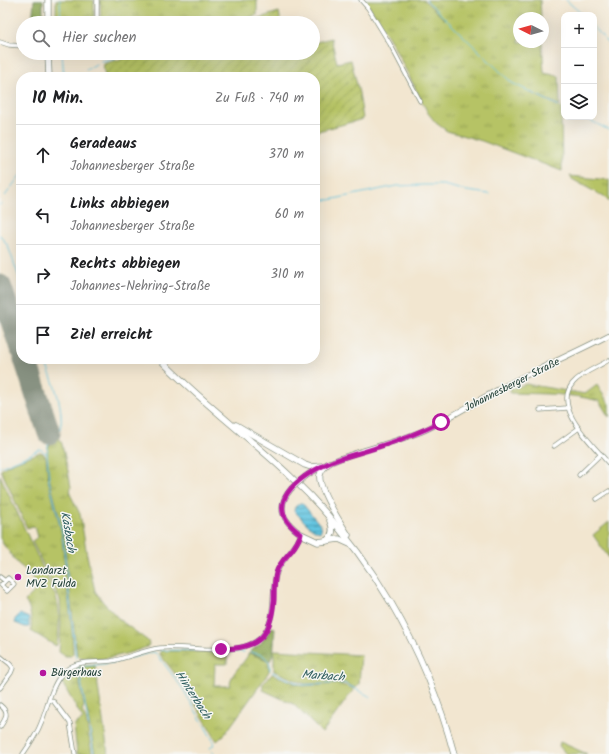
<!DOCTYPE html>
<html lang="de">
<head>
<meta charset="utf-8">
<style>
  :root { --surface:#fff; --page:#f2f2f2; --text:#202124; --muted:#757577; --line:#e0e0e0 }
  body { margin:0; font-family:Kalam,sans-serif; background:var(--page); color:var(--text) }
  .controls { position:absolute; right:12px; top:12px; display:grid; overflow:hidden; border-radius:8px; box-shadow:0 4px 16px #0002 }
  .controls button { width:36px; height:36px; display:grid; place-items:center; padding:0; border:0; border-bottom:1px solid var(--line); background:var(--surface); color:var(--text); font:20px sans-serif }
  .compass { position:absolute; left:513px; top:12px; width:36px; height:36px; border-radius:50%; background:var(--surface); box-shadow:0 4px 16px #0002; rotate:275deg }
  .stop { position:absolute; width:12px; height:12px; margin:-9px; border:3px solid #b5179e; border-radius:50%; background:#fff }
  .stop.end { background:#b5179e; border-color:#fff; box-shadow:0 1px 4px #0008 }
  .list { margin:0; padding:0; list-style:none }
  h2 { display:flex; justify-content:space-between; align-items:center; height:52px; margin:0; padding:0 16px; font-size:17px }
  h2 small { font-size:13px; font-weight:400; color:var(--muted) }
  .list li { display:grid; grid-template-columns:26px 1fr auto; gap:12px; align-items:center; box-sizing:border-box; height:60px; padding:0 16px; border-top:1px solid var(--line) }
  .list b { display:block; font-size:15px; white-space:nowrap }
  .list p { margin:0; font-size:13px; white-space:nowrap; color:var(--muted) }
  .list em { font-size:13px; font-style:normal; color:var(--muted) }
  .icon { flex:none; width:22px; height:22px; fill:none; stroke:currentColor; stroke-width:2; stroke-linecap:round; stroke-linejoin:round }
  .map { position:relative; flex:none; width:609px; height:754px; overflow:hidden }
  .search { position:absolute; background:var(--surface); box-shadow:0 4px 16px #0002; left:16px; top:16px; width:304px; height:44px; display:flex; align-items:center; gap:10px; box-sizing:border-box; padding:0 14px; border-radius:22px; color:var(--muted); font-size:15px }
  .panel { position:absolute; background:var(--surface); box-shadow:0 4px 16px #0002; left:16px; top:72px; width:304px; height:292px; border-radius:16px }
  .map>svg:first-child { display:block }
</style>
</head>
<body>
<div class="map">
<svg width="609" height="754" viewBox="0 0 609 754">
  <defs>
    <pattern id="grass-tufts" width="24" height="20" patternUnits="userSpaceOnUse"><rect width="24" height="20" fill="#b6c365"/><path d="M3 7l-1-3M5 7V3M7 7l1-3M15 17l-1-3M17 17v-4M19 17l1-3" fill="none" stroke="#93a054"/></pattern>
    <pattern id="forest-crowns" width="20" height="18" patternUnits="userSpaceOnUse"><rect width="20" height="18" fill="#90a95a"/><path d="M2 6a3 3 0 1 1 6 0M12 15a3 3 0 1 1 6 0" fill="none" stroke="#758b4b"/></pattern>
    <pattern id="garden-furrows" width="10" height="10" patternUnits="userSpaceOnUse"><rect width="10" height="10" fill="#b6c365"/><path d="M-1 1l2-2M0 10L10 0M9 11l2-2" fill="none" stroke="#93a054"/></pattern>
    <pattern id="water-rules" width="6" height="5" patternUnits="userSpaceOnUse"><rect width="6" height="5" fill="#62c4e0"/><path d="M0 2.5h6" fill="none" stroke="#50a0b6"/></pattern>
  </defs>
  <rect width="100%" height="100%" fill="#f6f6f2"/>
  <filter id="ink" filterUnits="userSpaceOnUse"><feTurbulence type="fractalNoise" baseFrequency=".025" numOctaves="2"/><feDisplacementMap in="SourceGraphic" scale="8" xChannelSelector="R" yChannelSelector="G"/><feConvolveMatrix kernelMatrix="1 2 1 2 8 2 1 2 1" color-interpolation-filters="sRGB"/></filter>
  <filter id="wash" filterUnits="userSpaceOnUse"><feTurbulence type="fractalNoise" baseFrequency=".012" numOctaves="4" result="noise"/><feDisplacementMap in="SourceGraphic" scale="16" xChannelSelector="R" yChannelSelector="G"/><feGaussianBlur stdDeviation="0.9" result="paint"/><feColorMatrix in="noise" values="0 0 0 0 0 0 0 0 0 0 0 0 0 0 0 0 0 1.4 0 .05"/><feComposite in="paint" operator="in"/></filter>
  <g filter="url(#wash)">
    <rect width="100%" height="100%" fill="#f2e6d0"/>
    <g fill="url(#grass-tufts)" stroke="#6a804c">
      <rect x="56" y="0" width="38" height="23"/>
      <polygon points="100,0 257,0 257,15 230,23 101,23"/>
      <polygon points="365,0 424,0 445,20 426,0 540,0 541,18 519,18 519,42 542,42 544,73 559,76 560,105 529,92 561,107 562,171 482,141 447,131 436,123 428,113 392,43"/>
      <polygon points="570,176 609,180 609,202 604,197 572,179"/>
      <path d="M526,384L585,394L597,385L609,404V417L599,401C570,393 540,394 510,393L511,389Z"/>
      <path d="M58,436L62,444L68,471L71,487L70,494L80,514L87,555L95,591L103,602L120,620L148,641L149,645L147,647C130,653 94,665 77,656L63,531L49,477L47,451L50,443Z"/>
      <path d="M40,452L43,453L46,457L48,480L61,531L72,632L73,650V654L71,656H65L59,652L61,623L60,600L32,541L38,537L36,530L34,526L27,528L1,470C5,464 31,457 40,452Z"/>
      <path d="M0,475L56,597C61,612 59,629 57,645L56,646L31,631C32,619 31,610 25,601L37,589L30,573L18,564L3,544L0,538Z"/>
      <polygon points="274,650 361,655 359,685 356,688 344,683 305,684 274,671"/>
      <path d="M161,651H176L227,653V664H215L214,686H230C230,672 243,666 249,653L267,660L269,664V671L265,678L225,734L217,741L184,685L161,656L160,654Z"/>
      <polygon points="82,666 95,666 108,754 95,754 80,677 79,667"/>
      <polygon points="74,668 77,669 84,706 82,711 86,719 92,754 77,754 74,725 83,719 61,681 66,674"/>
      <polygon points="272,674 302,686 340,684 354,689 322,733 293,704 263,690 263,684"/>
      <polygon points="560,742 587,754 566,754 559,746"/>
    </g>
    <g fill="url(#forest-crowns)" stroke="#587347">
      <polygon points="34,0 43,0 43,23 32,23"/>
      <path d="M272,627L275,628C274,638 275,653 270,661L251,653V651L261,643Z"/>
    </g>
    <g fill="url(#garden-furrows)" stroke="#6a804c">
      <polygon points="279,12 281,23 243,23"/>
      <polygon points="331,38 337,63 351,60 359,93 363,119 315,132 315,77 105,77 103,64 142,53 313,53 313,43"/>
    </g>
    <polygon fill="#b6c365" stroke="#6a804c" points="609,522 609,558 593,535"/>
    <g fill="url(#water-rules)" stroke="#40808a">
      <path d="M300,503H302C309,511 315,519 322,527L320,532C310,530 302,518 294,511L295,507Z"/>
      <polygon points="20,614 29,618 29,627 25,627 15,623 15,619"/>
    </g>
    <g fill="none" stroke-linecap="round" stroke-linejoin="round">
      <g stroke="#62c4e0" stroke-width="1">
        <polyline points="60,0 61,23"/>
        <polyline points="426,0 512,83 559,106"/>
        <polyline points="566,0 583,15"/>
        <polyline points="594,27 609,44"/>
        <polyline points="62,53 64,77"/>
        <polyline points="101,61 115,58 114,53"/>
        <polyline points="63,70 69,75 79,73"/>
        <polyline points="86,70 96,64"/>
        <polyline points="583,117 609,130"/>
        <polyline points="5,196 21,174"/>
        <polyline points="315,199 329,200 396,186 424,185 443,185 467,191 489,194"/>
        <polyline points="0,205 1,204"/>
        <polyline points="0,235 8,246 21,283"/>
        <path d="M44,359C52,378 67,412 59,432"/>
        <polyline points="57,436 48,445 47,454 49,481 62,531 76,659"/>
        <polyline points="0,467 27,456 40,449 47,454"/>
        <polyline points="159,650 194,650"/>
        <polyline points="217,651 244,652"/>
        <polyline points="250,652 263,655 270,663 270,670"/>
        <polyline points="78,666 94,754"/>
        <polyline points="78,667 111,663 153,652 156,653 183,689 214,742 213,746 210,748"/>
        <polyline points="272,672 302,685 344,683 371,697"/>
        <polyline points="211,750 214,754"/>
      </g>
      <g stroke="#889282" stroke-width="23">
        <polyline points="0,286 21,348"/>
        <polyline points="25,359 49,433"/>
      </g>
    </g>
  </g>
  <g filter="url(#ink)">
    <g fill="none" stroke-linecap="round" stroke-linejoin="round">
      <g stroke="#889282" stroke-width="5">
        <g id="minor">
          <polyline points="97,0 97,23"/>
          <polyline points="361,0 368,8 390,44 420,101"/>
          <polyline points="0,42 9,45 23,46"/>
          <path d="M609,360C598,367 581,373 573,383C551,408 594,445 609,464"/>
          <polyline points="540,410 567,408"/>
          <polyline points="554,446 579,428"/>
          <polyline points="579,475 601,454"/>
          <polyline points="597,499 609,491"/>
          <polyline points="0,577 5,581 1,585 7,591 14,584 8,578 5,581"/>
          <polyline points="0,656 10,664 13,668 11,673 0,688"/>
          <polyline points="50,700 54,702 70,723 75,754"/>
          <path d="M0,705C10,713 6,718 0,727"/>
          <path d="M23,754C30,744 37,734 41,723C48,707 51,683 65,671C78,659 94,663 111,661C128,658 143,650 160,648C189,645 239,658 260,638C279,619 269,593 277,572C280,563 287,557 292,549C296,545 299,539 301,534"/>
        </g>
      </g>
      <g stroke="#889282" stroke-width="6">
        <g id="tertiary">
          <path d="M306,476C340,452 386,447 425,430C452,417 478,400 505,386C539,368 575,353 609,335"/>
          <path d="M291,489C275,508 283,521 301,534"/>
        </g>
      </g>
      <g stroke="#889282" stroke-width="7">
        <g id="primary">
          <polyline points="48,0 48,23"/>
          <polyline points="48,53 49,77"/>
          <path d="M160,359C200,401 248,436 290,476C370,551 426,649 454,754"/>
          <polyline points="236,425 305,465 311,467 322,466"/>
          <path d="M329,463C325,466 321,470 320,475C317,487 341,524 348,535"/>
          <polyline points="301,534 318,542 339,539 350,544"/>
          <path d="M326,541C333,536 334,529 330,521"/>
        </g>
      </g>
      <use href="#minor" stroke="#fff" stroke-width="3.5"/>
      <use href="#tertiary" stroke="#fff" stroke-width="4.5"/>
      <use href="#primary" stroke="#fff" stroke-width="5.5"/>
      <g stroke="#889282" stroke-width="6" stroke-linecap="butt">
        <polyline id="tertiary-bridge" points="291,489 306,476"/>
      </g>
      <use href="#tertiary-bridge" stroke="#fff" stroke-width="4.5"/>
    </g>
  </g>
  <g fill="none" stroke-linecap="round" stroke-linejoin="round" filter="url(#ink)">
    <path stroke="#b5179e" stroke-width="5" d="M221,649C258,649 271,637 274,600C274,591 274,581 276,573C279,563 286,557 292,550C296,545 299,539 301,534C259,505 298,477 329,463C345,456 362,453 378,447C400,440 421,432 441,422"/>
  </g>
  <g fill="#b5179e" stroke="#f6f6f2" stroke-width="1.5">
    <circle cx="18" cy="577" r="4"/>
    <circle cx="43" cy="673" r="4"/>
  </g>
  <g text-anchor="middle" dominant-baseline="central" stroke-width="3" stroke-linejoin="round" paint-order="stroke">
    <g font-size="11" fill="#1f3d34" stroke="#f6f6f2">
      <text transform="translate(512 385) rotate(-27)">Johannesberger Straße</text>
    </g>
    <g font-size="11" fill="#1f3d34" stroke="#f6f6f2" text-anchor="start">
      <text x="26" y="571">Landarzt<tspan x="26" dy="13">MVZ Fulda</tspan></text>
      <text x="51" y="673">Bürgerhaus</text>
    </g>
    <g font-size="12" font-style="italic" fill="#305f5f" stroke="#f6f6f2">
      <text transform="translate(68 532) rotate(80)">Käsbach</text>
      <text transform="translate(323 676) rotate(4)">Marbach</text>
      <text transform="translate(193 695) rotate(57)">Hinterbach</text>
    </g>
  </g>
</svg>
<div class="controls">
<button>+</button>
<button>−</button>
<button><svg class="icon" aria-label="layers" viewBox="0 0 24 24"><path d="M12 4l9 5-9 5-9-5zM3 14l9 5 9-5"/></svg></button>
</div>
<svg class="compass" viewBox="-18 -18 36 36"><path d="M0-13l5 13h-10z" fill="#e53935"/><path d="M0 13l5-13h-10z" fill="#757577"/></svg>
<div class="stop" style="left:441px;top:422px"></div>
<div class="stop end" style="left:221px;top:649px"></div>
<div class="search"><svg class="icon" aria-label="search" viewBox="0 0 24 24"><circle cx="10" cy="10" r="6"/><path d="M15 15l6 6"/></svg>Hier suchen</div>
<section class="panel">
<h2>10 Min.<small>Zu Fuß · 740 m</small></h2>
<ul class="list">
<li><svg class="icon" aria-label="ahead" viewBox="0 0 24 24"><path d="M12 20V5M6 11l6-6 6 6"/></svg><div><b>Geradeaus</b><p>Johannesberger Straße</p></div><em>370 m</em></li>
<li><svg class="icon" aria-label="left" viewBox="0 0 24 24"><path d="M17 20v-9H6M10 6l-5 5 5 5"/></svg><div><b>Links abbiegen</b><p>Johannesberger Straße</p></div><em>60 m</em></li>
<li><svg class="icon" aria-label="right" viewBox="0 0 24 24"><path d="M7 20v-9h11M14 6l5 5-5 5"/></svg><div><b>Rechts abbiegen</b><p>Johannes-Nehring-Straße</p></div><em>310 m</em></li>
<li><svg class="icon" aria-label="arrive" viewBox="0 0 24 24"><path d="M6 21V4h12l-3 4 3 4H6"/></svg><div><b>Ziel erreicht</b></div></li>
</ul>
</section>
</div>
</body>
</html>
